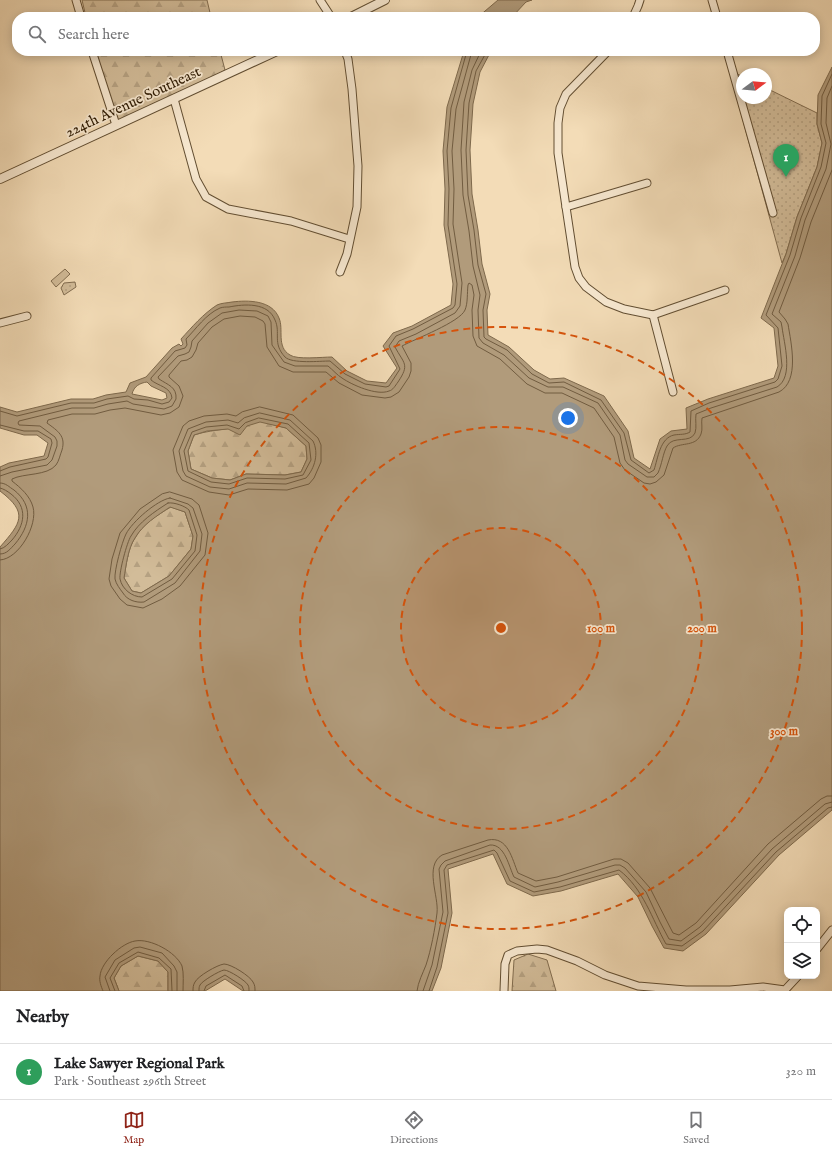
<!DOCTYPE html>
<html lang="en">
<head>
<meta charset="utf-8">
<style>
  :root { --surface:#fff; --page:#f6f6f6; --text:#202124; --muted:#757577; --line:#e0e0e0; --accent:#8f2418 }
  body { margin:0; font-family:"IM FELL English",serif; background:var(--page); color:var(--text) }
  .controls { position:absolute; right:12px; bottom:12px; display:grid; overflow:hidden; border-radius:8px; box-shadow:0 2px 10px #0003 }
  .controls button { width:36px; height:36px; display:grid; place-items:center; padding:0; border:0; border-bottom:1px solid var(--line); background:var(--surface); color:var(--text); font:20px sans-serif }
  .compass { position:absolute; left:736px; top:68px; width:36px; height:36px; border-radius:50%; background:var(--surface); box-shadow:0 2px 10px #0003; rotate:74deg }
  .you { position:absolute; left:568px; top:418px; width:14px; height:14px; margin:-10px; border:3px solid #fff; border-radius:50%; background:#1a73e8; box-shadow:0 0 0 6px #1a73e833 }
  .badge { display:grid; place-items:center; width:26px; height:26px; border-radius:50%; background:var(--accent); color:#fff; font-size:13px; font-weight:700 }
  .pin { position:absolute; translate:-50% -33px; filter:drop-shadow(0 1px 2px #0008) }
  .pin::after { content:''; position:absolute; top:21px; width:14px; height:12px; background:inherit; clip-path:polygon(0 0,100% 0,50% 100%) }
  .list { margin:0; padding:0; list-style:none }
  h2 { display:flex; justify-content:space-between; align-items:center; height:52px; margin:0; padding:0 16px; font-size:17px }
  h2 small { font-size:13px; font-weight:400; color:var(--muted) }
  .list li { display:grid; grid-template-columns:26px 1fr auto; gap:12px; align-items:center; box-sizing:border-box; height:56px; padding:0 16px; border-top:1px solid var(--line) }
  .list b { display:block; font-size:15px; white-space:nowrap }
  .list p { margin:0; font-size:13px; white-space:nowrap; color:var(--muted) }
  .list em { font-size:13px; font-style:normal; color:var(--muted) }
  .icon { flex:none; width:22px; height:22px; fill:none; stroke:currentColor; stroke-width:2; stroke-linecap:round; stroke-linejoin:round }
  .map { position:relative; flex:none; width:832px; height:991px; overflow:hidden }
  .search { position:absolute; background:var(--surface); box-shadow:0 2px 10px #0003; left:12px; right:12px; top:12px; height:44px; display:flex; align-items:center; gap:10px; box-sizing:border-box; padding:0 14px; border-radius:16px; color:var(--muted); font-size:15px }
  .sheet { height:108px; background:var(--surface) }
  nav { display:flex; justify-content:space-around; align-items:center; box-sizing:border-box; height:56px; border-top:1px solid var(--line); background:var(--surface); font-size:11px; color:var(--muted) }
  nav a { display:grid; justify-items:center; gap:2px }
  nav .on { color:var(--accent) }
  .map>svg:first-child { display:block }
</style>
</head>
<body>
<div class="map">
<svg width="832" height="991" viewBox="0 0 832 991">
  <defs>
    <pattern id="forest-firs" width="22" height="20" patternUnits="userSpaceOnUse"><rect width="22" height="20" fill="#d2bc99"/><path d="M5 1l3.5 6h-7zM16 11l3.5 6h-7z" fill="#b5a182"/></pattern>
    <pattern id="park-dots" width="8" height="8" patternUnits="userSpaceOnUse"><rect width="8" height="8" fill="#d2bc99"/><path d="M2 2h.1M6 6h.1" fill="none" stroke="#b5a182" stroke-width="1.8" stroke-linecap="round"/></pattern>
  </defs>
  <rect width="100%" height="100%" fill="#f3dcb7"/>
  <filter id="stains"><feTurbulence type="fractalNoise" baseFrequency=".005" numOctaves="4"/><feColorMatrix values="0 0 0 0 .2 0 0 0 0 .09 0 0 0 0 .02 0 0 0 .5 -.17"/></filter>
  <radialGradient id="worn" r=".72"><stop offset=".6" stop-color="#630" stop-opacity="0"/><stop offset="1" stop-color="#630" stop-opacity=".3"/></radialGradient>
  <g fill="url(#forest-firs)" stroke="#826d50">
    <polygon points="82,0 207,0 211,17 86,17"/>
    <polygon points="96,51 220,51 225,70 174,99 116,125"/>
    <path d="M260,421L286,428L306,446L307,459L301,472L285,475L246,474L230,480L212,478L191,469L188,451L194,435C216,428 238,430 260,421Z"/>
    <path d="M171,507L185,512L193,536L191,549L169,576L141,593L132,591L124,578C126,566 128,548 135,538C143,524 157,515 171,507Z"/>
    <polygon points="528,954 547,960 556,991 512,991 514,960"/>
    <polygon points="138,956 158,961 168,972 168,991 119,991 114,978 121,966"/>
  </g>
  <g fill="url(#park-dots)" stroke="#826d50">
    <polygon points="730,73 734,73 742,76 742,98 766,98 766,88 817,113 817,124 822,143 817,167 797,217 786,254 782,263"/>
    <polygon points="75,282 76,287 64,295 61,288 64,283"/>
  </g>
  <polygon fill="#d2bc99" stroke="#826d50" points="65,269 70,274 56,287 51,281"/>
  <g fill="#b19b7b" stroke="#7e694c" fill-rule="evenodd">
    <polygon points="498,0 532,0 526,2 512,17 478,17"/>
    <path d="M464,51H491L480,72L473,104L470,150L472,194L478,230L482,264L490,294L487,310L488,335L509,347L534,370L550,379L564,378L604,396L628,431L634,458L650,469L660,439L671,431L687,429L686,408L708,399L774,378L778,366L774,328L761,318L786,254L797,217L817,167L822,143L817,124L818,95L832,67V810L779,855L706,934L683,951L664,948L652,926L638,897L618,874L561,891L533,896L507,884L493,854L448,869L452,913L441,968L432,991H243L225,979L205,991H168V972L158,961L138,956L121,966L114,978L119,991H0V547C21,523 29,513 0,491V467L9,463L44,456L48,443L37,435H24L0,428V407L17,412L71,399H93L106,395L126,392L130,383L146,377L172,348L179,344L181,346L183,344L181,339C192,327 203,314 217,305C221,303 227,303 232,302C248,300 272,300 279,318C284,329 276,347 290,355C297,360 322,357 332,357L347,371L367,381L386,383L397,368L383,346L393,333L412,326L451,305L453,284L444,225L445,189L443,151L447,107ZM147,382L151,386L166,393L167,398L162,400L132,394C134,386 140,383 147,382ZM260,422L286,428L306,446L307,459L301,472L285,475L246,474L230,480L212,478L191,469L188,451L194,435L207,431L228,429L240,435L247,426ZM170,507L185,512L193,536L191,549L169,576L141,593L132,591L124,578C126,566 128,548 135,538C143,524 157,516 170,507Z"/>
  </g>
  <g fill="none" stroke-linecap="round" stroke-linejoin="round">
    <g stroke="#715c40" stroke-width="1">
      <path d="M481,51L472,70L464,102L461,150L463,195L469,231L473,266L480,295L478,310L479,338L483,343L504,355L529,378L548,387H563L598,403L620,435L625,460L628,464L647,477H654L658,473C662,464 663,453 667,446C673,435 690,444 695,433C697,427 695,420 696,414L711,408L777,387C794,377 784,343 782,327L781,322L772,314L795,256L805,220L826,169L831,144L826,123L827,98L832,86"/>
      <path d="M487,51L476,71L469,103L466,150L468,195L474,230L478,265L486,294L483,310L484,337L486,339L507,350L532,374L549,383L564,382L601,400L624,433L631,460L649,473L654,470C658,458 660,438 674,435C680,434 685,435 690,432L691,411L709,403L775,382L778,379L782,366L778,328L766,315L790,255L801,218L821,167L826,143L821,124L822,96L832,74"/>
      <polygon points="260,407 293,415 318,438 321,445 321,462 314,478 309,484 287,490 248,489 229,495 209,492 182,480 177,472 173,450 183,426 189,421 204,416 227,414 236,416 242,412"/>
      <path d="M0,411L17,416L71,403H94L107,399L128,396L134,399L148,400L162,404L169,402L172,398C171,387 158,386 151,380V378L175,351L185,348L187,345L186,339C196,329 206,314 220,308C223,307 226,307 229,307C244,304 268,302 275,320C281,333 272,343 285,357C292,364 320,361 330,361L345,374L365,384L386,387L389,386L400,369L389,346L396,336L413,329L453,308L455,305L457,284L448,225L449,189L447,151L451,108L467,51"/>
      <path d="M260,413L290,420L313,441C319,453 315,468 306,478L286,484L247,483L229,489L210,487L186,476L183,471L179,451L188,429L206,422L228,420L238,423L244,418Z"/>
      <polygon points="259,418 288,424 309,443 311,460 303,475 285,479 247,478 229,484 211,482 188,471 184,451 192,432 206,427 227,425 239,429 245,423"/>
      <polyline points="0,425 24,431 38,431 51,439 52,443 48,457 46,459 10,467 0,471"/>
      <path d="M0,476L12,472L47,465L52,460L57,446V441L55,437L40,426L19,425L18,423L19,421L72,408H94L108,404L127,401L133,404L164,409L172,406L176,399C177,387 168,385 159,379L158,377L178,356L185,354L189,352L191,347L192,341L208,323L222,313L239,310L257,311L268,316L271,322L272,345L284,362L295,366H328C333,370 337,375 342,378C352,385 377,396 389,391C393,390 395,386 398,382C410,364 404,364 395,347L399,341L416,334L455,313L460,306L462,283L453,224L454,189L452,151L456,109L472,51"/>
      <path d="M0,483C6,483 9,487 14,490C34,506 30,526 15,544C10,549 7,554 0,554"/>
      <path d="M0,488C4,489 7,491 11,494C28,507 25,525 12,540C8,544 5,548 0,549"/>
      <polygon points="170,492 192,499 199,505 208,533 205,555 180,586 162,599 143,608 127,605 120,599 111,586 109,579 112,559 120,533 140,509 162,494"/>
      <path d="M170,498L188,504L193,508L202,534L200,551L175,583L144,602C136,603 127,600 123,593C120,589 116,584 115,579C114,571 122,542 126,534C132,522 157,500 170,498Z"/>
      <path d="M168,503C174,502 185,506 189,510L197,535L195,551L172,579L142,597C132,597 122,589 120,579C119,572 127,542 131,536C139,522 154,512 168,503Z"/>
      <path d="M0,560C19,559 38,525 33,507C30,496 21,488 12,481V479C24,473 47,476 56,465C59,461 60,455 62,450C66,436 58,431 47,423L48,420L72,414H95L110,410L125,408L161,415L170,413L179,407L183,396L179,386L169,377V375L181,361L187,360L192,357L196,350L198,343L212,327L224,319L240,316L255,317L263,321L265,324L267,347L279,366L293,372H326L339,383L362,395L385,398L391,397L399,392L409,377L411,371V363L402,346C415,339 460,322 465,310C468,303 467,293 468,285L469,283L472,285L474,295L472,310L473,336L477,346L500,359L527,384L545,393H562L594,408L614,437L620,463L625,470L644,483L650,484L656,482L664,475L673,448C682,442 696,447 701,434C703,429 701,423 702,418L779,392C800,381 791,343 788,324L785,319L779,312L800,258L811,222L832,170"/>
      <path d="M103,991C101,986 99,981 100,976C101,962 122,943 135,941C150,938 176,952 182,966C184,973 183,984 183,991"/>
      <polyline points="110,991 105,977 115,960 134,948 140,947 162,953 174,966 177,972 177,991"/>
      <polyline points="115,991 110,978 119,963 138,952 159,958 171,969 172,991"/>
      <path d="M193,991C193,988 193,985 195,982C198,976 217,965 224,964C231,964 250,976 253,982C255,985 255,988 255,991"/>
      <path d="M199,991C199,988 199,987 200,985C202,981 219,971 224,970C229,970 246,981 248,985C249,987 249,988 249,991"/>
      <polyline points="204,991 206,986 225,975 242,986 244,991"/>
      <path d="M417,991C418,982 423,973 426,965C431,950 435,929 437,913C439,896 424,866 442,855L488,840C508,836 512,859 518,873L536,881L557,877L614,859H621L628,863L650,888L673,933L679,935L696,923L768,844L821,799L827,796H832"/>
      <path d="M423,991L432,965L443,912L439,869L441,865L445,861L490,845C505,844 509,867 514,877L535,887L558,882L615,865H620L625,868L646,892L660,922L669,939L681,941L700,927L772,849L825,804L832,802"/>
      <path d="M429,991L437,967L448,913L444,870L447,865L494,850L497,853L510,881L534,892L560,887L619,870C643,888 652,919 666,944L682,946L703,931L776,852L828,808L832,807"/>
    </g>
    <g stroke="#624e32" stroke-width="9">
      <g id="minor">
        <polyline points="76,0 81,17"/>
        <polyline points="320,0 331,17"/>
        <polyline points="712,0 717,17"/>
        <polyline points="633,17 638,6 640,0"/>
        <polyline points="92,51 116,125"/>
        <polyline points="608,51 566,94 560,108 558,123 558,153 566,207 575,267 579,278 586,287 606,302 624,309 653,315 725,290"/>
        <polyline points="727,51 773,213"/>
        <polyline points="174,99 196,179 206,197 228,209 291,221 349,239"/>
        <polyline points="566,207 647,183"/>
        <polyline points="340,272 347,254 357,207 358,166 352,89 348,59 345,51"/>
        <polyline points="653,315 673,392"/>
        <polyline points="0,323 27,316"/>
        <polyline points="817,949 832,930"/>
        <polyline points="504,991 505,964 508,955 517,951 537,949 547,950 577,961 605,975 638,986 686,990 730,990 763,987 785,990 798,976"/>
      </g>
    </g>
    <g stroke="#624e32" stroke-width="10">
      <g id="tertiary">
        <polyline points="351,17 385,0"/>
        <polyline points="0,179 277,51"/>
      </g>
    </g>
    <use href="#minor" stroke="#f7e8d0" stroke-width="7"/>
    <use href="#tertiary" stroke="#f7e8d0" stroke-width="8"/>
  </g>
  <circle cx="501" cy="628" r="100" fill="#d6530b" fill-opacity=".12"/>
  <g fill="none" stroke="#d6530b" stroke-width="2" stroke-dasharray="7 5">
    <circle cx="501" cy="628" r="100"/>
    <circle cx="501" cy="628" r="201"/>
    <circle cx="501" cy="628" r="301"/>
  </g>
  <g text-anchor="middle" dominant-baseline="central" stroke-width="3.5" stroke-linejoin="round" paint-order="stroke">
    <g font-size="15" fill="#311e06" stroke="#f7e8d0">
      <text transform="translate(133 102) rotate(-25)">224th Avenue Southeast</text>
    </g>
  </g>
  <circle cx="501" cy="628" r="6" fill="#d6530b" stroke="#f7e8d0" stroke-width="2"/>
  <g font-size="12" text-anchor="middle" font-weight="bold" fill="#d6530b" stroke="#f7e8d0" stroke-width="3.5" stroke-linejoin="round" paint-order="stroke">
    <text x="601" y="632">100 m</text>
    <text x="702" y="632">200 m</text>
    <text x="784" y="735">300 m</text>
  </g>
  <rect width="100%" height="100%" filter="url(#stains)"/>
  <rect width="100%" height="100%" fill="url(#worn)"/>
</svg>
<div class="controls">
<button><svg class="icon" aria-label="locate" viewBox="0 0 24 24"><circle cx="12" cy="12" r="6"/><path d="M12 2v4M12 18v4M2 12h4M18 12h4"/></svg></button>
<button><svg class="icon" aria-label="layers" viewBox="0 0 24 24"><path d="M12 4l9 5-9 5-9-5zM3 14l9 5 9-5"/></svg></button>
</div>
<svg class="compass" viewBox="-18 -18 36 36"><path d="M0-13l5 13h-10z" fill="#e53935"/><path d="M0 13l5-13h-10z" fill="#757577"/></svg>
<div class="you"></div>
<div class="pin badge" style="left:786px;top:177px;background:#2e9e5b">1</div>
<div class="search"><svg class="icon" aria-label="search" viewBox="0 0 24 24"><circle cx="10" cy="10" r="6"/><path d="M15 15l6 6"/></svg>Search here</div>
</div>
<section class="sheet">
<h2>Nearby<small></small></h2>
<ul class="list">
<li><span class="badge" style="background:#2e9e5b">1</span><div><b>Lake Sawyer Regional Park</b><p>Park · Southeast 296th Street</p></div><em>320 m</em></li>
</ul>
</section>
<nav>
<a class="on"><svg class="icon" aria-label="map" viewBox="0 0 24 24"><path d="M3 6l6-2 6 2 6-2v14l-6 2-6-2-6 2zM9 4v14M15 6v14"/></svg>Map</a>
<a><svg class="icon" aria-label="directions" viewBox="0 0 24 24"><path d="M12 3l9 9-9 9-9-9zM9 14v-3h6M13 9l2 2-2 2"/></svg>Directions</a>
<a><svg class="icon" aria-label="saved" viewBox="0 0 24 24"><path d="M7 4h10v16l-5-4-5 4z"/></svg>Saved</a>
</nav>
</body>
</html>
